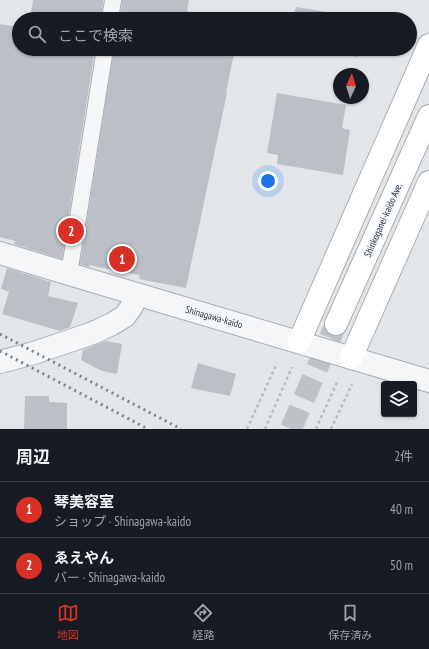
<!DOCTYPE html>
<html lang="ja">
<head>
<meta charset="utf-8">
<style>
  :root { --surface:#171b24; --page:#242831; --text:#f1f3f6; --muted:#9ea1a6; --line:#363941; --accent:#d93025 }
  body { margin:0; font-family:"PT Sans Narrow","Noto Sans JP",sans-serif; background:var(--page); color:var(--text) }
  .controls { position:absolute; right:12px; bottom:12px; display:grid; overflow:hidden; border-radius:4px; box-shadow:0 1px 3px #0004 }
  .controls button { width:36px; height:36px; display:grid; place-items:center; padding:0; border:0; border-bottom:1px solid var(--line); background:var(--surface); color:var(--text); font:20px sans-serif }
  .compass { position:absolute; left:333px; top:68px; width:36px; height:36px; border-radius:50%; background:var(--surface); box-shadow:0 1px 3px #0004; rotate:4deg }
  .you { position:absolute; left:268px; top:181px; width:14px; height:14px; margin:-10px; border:3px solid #fff; border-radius:50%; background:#1a73e8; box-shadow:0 0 0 6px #1a73e833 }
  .badge { display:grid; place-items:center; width:26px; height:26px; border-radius:50%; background:var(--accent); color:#fff; font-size:13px; font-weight:700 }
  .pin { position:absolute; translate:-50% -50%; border:2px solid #fff; box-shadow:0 1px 4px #0006 }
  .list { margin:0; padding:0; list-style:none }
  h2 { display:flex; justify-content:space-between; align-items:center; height:52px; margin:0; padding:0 16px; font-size:17px }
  h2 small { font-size:13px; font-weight:400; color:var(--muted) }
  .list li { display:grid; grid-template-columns:26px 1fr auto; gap:12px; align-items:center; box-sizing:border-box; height:56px; padding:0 16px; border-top:1px solid var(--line) }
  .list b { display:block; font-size:15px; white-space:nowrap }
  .list p { margin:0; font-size:13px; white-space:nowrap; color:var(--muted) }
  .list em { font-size:13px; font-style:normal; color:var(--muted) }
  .icon { flex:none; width:22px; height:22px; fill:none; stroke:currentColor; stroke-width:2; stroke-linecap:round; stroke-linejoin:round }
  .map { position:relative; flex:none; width:429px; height:429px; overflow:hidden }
  .search { position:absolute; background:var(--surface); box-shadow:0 1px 3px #0004; left:12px; right:12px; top:12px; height:44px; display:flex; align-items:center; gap:10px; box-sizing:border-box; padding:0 14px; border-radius:22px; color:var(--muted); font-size:15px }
  .sheet { height:164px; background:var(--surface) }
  nav { display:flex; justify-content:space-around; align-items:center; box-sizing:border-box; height:56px; border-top:1px solid var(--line); background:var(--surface); font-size:11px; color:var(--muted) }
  nav a { display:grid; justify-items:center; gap:2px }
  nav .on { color:var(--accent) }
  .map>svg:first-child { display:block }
</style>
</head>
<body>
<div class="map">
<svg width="429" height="429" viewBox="0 0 429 429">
  <rect width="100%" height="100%" fill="#e3e6e9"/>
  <g fill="#bac0c6">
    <polygon points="33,0 103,0 101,19 30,19"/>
    <polygon points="122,0 189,0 187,11 192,12 190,19 120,19"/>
    <polygon points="296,7 364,18 364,19 281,19 282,12 294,14"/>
    <polygon points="0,24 19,27 19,49 95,49 62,259 14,244 15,241 0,237"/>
    <polygon points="114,49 235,49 226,92 227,93 186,288 139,279 140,275 93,266 90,265 89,267 80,264"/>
    <polygon points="306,49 359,49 358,57"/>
    <polygon points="277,93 346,105 342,128 350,130 343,175 277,164 278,155 267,153"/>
    <polygon points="7,268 51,282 48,296 78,303 70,327 60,331 2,314 9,292 1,289"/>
    <polygon points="106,341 122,344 117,374 102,371 81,360 83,350"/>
    <polygon points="198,363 236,374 230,396 191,388"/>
    <polygon points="25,396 49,396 49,402 67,403 67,429 24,429"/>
  </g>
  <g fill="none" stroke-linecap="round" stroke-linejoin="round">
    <polyline stroke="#bec3c7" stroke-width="22" stroke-dasharray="22 11" stroke-linecap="butt" points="291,429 336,324"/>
    <g stroke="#a8adb3" stroke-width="18">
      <g id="lane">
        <polyline points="110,19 113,0"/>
        <polyline points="69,274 105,49"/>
      </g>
    </g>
    <g stroke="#a8adb3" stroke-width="24">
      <g id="street">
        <polyline points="0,253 69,274 429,381"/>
        <polyline points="0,362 34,353 93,333 112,324 125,316 132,306 135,294"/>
      </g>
    </g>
    <g stroke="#a8adb3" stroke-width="24">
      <g id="secondary">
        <polyline points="336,324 429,116"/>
        <polyline points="299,342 429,45"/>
        <polyline points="351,358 429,182"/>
      </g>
    </g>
    <g stroke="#b9bcc1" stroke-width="2.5" stroke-dasharray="3 3" stroke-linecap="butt">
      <polyline points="247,429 277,363"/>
      <polyline points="265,429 292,367"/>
      <polyline points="316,429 338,380"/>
      <polyline points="331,429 352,384"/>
    </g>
    <use href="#lane" stroke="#f5f6f8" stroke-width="16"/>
    <use href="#street" stroke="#f5f6f8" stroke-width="22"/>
    <use href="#secondary" stroke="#fff" stroke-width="22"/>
    <g stroke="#7e8791" stroke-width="3" stroke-dasharray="2 4" stroke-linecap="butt">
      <polyline points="0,334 181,429"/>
      <polyline points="0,351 148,429"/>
    </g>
  </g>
  <g text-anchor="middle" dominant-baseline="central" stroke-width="3" stroke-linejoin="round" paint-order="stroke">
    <g font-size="10" fill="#2c3540" stroke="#f2f5f7">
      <text transform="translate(383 220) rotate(-66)">Shinkoganei-kaido Ave.</text>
      <text transform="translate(214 317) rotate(16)">Shinagawa-kaido</text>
    </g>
  </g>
</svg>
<div class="controls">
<button><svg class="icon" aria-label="layers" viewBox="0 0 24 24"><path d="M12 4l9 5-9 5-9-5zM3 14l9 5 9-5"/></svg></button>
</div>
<svg class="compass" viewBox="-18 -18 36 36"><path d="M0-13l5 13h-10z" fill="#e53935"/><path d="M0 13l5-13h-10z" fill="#9ea1a6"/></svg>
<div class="you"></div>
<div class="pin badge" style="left:122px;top:259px">1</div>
<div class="pin badge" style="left:71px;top:231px">2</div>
<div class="search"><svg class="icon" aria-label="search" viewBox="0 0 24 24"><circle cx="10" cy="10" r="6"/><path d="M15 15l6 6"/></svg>ここで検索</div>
</div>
<section class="sheet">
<h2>周辺<small>2件</small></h2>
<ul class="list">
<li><span class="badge">1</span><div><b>琴美容室</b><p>ショップ · Shinagawa-kaido</p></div><em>40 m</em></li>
<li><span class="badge">2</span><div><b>ゑえやん</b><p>バー · Shinagawa-kaido</p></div><em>50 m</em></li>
</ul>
</section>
<nav>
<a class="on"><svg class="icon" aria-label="map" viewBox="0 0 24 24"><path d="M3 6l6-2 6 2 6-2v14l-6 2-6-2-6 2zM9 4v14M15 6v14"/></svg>地図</a>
<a><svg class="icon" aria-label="directions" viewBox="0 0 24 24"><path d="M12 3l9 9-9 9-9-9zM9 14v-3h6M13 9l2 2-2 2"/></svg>経路</a>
<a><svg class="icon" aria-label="saved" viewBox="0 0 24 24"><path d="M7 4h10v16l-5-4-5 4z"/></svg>保存済み</a>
</nav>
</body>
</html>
